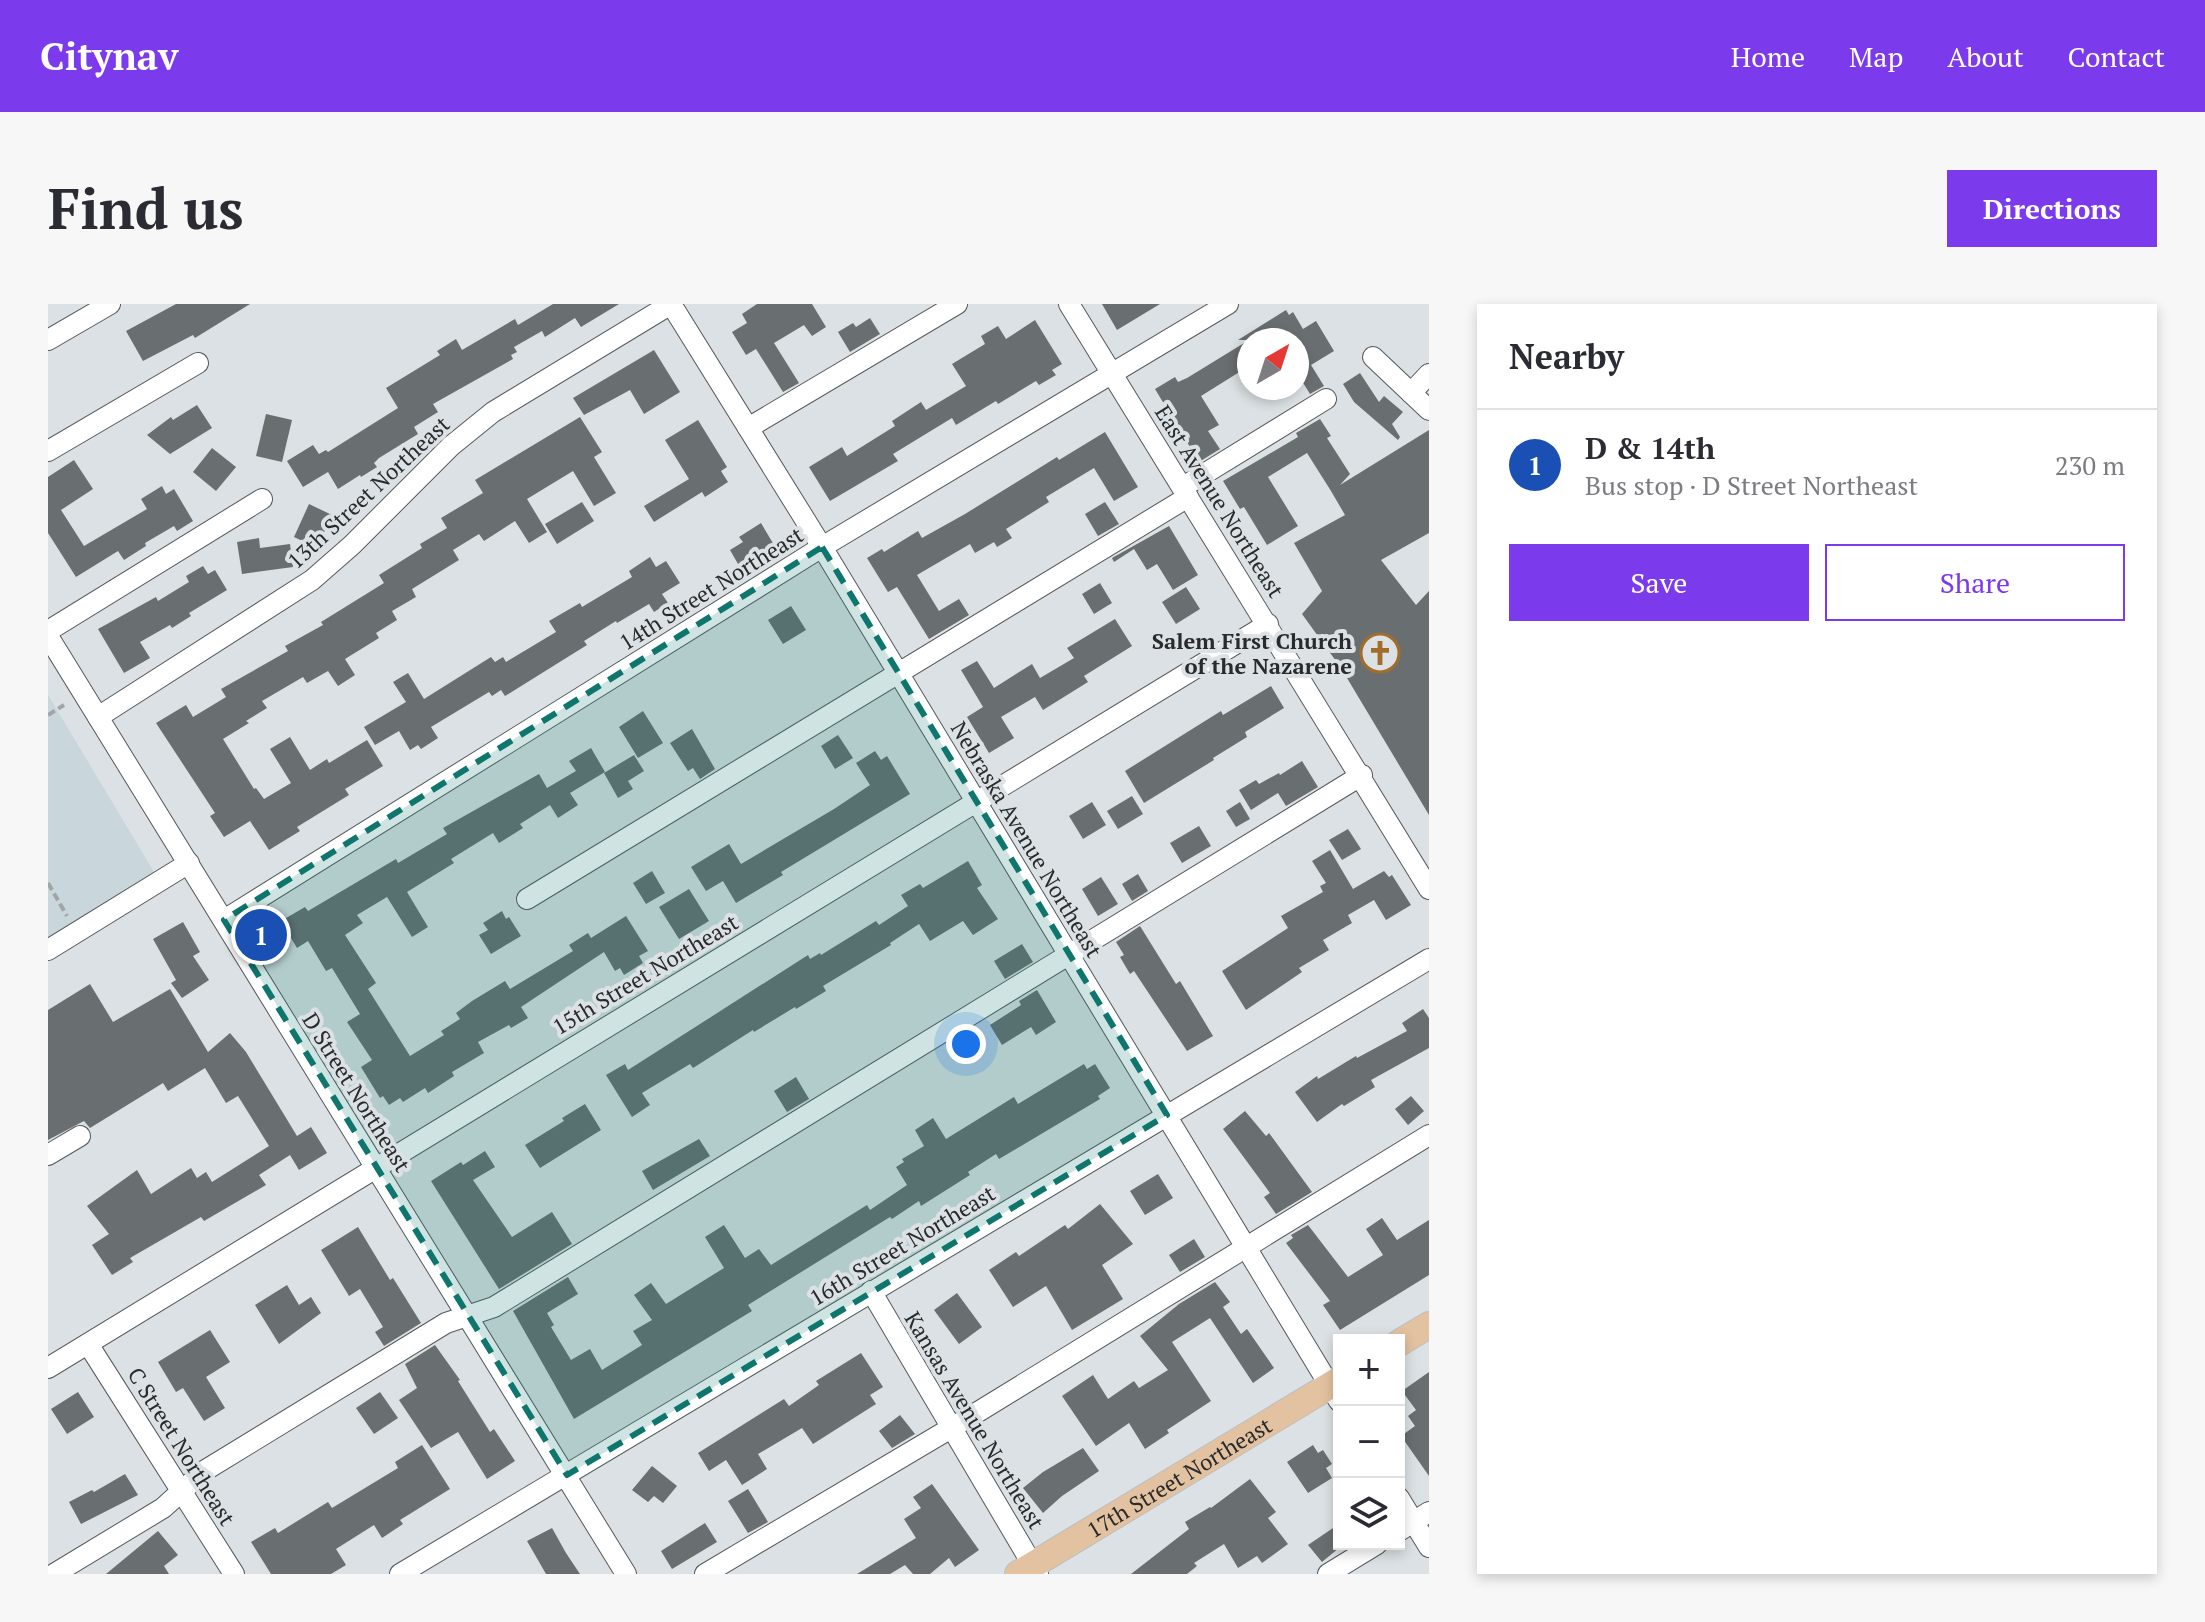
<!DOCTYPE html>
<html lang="en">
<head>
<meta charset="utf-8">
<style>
  :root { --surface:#fff; --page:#f7f7f7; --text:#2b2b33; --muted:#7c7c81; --line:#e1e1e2; --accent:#7c3aed }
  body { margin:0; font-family:"PT Serif",serif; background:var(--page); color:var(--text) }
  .controls { position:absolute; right:24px; bottom:24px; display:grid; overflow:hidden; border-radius:0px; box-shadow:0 4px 12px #0003 }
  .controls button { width:72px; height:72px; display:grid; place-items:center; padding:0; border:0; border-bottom:2px solid var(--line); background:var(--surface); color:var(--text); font:40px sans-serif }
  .compass { position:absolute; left:1189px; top:24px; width:72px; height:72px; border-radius:50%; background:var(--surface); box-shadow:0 4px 12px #0003; rotate:39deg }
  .you { position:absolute; left:918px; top:740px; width:28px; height:28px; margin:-20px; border:6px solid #fff; border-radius:50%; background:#1a73e8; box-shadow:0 0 0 12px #1a73e833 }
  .badge { display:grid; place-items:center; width:52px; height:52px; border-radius:50%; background:var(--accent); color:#fff; font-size:26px; font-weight:700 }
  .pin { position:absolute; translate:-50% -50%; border:4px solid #fff; box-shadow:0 2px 8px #0006 }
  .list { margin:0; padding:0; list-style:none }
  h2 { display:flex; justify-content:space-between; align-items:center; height:104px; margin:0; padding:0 32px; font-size:34px }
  h2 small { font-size:26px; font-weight:400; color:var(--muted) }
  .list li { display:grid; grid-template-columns:52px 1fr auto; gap:24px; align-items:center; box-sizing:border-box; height:112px; padding:0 32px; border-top:2px solid var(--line) }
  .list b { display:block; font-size:30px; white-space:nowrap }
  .list p { margin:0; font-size:26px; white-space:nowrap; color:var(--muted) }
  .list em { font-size:26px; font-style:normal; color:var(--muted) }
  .actions { display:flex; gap:16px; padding:24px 32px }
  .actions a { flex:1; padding:18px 0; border:2px solid var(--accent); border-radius:0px; text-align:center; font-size:28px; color:var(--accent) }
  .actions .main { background:var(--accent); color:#fff }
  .icon { flex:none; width:44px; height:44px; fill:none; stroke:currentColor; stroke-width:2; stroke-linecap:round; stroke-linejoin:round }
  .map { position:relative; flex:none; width:1381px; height:1270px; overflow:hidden; border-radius:0px }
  header { display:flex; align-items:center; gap:48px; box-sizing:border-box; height:112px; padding:0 40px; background:var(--accent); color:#fff }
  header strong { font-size:38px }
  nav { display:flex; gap:44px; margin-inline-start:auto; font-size:28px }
  .intro { display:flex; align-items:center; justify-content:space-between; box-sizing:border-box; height:192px; padding:0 48px }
  h1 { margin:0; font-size:56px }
  .button { padding:20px 36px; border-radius:0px; background:var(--accent); color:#fff; font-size:28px; font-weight:700 }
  main { display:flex; gap:48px; padding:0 48px }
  aside { flex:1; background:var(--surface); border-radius:0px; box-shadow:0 4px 12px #0003 }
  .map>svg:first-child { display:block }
</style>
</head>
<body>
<header>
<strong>Citynav</strong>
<nav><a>Home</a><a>Map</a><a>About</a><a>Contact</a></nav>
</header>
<div class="intro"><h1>Find us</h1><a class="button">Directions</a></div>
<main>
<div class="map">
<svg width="1381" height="1270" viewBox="0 0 1381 1270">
  <rect width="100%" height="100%" fill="#dbe1e4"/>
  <polygon fill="#c9d6dc" points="0,391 109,573 0,637"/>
  <g fill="#696f71">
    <polygon points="128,0 202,0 147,34 145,31 95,57 78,27"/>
    <polygon points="505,0 571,0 533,23 527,14 497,33 494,27 466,43 469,48 463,51 465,55 385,100 390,108 366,123 370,130 331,154 326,159 329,163 313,173 312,171 290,185 280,168 255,183 239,157 265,141 271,150 278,146 280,148 350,104 338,84 392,51 389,47 408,35 414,46 467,15 470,21"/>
    <polygon points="709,0 764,0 778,23 764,32 756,21 726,39 751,79 735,88 708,45 698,51 684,28 699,19 694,10"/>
    <polygon points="1054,0 1112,0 1069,26"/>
    <polygon points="1238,6 1241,11 1245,8 1255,25 1268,17 1286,47 1263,61 1276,82 1262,90 1249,69 1249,36 1190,36"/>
    <polygon points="822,14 832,30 802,48 790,28 805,19 808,23"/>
    <polygon points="987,16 1014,60 1004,66 1008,71 991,81 988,77 950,100 948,97 908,121 904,114 845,150 850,157 782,197 761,163 794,143 799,152 847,122 844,117 873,98 878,106 918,82 904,60 937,40 933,32 950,22 958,35"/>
    <polygon points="1201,36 1201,62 1153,92 1171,121 1160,127 1172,145 1151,158 1107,85 1127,73 1130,78 1139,74"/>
    <polygon points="606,46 632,88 596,110 582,86 536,111 525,94"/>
    <polygon points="1312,69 1331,98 1336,92 1355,108 1344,120 1352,133 1350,136 1306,98 1295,80"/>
    <polygon points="149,101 164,124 122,150 99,131 123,113 125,116"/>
    <polygon points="218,110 244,116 234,158 208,152"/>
    <polygon points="532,113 554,148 546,153 568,189 546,202 525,167 479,195 499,228 481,239 467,217 436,237 431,230 405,246 411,256 364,285 368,293 344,307 349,316 328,329 331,334 297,355 307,371 290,382 280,367 259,379 255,373 214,397 219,404 198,417 201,419 175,435 206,485 208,484 216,495 243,479 222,445 242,433 262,466 279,455 281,459 319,436 335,462 297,485 301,491 249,523 252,527 221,546 202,517 176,533 162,512 167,509 108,419 138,401 145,413 178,393 173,385 240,347 237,342 275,321 273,318 336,279 331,271 374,244 372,240 399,224 393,214 435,189 427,176"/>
    <polygon points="1272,115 1283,132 1279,134 1302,170 1292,181 1381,126 1381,229 1333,256 1368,301 1381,287 1381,511 1293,364 1254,310 1274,287 1246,239 1297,211 1283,187 1259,149 1220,173 1250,222 1219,241 1196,203 1192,205 1175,177 1250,133 1248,129"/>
    <polygon points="650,116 679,163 673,167 680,178 657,193 654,188 606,218 596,202 641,175 617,136"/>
    <polygon points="1057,128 1090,183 1066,197 1046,164 998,193 1001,198 958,225 964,234 949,243 946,238 927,249 922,240 869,271 891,307 911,295 921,311 881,335 849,283 840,288 819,254 834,245 836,248 870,227 874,234 917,210 1009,153 1011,156"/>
    <polygon points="164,144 188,163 168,187 145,168"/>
    <polygon points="26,156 45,185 13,206 36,242 99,205 93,195 114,182 118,190 126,185 145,217 129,227 126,222 97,239 98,242 76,256 70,247 28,273 0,229 0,173"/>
    <polygon points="534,198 546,217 509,240 497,220"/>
    <polygon points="1057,198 1071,220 1050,232 1037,210"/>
    <polygon points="261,200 284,211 269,244 246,233"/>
    <polygon points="713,219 729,246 700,264 695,257 690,260 682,246 695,238 691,233"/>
    <polygon points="1121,222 1150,271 1125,286 1109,260 1099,266 1086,245 1066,258 1064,254"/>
    <polygon points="211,234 212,244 242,240 245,263 194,270 189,238"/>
    <polygon points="602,253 608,263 618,257 632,279 614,290 620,299 606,308 601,300 569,319 568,317 536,337 539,341 457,392 453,386 444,392 441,388 383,423 390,434 373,445 370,441 362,446 351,427 327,441 316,423 358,398 345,378 360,369 376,395 443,353 447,358 455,353 458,358 508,328 501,317 532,299 534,303 584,273 581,267"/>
    <polygon points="155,262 160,270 167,266 179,286 141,309 143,312 124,324 122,321 92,338 102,354 76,369 50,325 108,293 110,297 141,278 138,272"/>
    <polygon points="1052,279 1064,299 1046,310 1034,290"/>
    <polygon points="1138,283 1152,305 1128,320 1114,298"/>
    <polygon points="743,302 758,326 735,340 720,316"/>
    <polygon points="1067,315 1084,342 1036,372 1040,378 995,406 987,393 953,413 966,434 941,449 919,413 935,403 913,366 929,357 946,384 984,360 992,374 1026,354 1019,344"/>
    <polygon points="1223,382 1236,404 1197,428 1199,433 1165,454 1166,456 1096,499 1077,467 1173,407 1175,411"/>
    <polygon points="595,407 615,439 590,454 571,423"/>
    <polygon points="644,425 667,465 652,475 645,464 640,467 622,439"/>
    <polygon points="790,431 805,454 787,465 773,442"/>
    <polygon points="543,444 557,468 522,489 530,501 510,514 502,501 472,520 475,524 451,539 445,529 403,555 406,559 359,588 380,623 364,633 339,593 309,611 315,619 297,631 328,679 320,685 362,752 396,731 393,727 412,715 408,709 424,697 457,677 462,685 525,647 521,641 540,629 543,634 578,612 600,647 591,652 595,659 576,671 572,664 567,667 556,648 473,703 480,714 463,724 461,721 430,738 436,749 404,768 406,772 380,789 377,784 355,798 352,794 341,801 335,792 332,794 313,763 324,756 299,718 312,710 284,664 278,667 260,637 249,644 233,617 257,603 260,607 348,555 350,559 399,530 395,524 491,470 499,484 528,467 521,457"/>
    <polygon points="827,447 833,456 839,452 862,490 733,568 735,571 688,599 675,577 658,587 643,563 681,540 693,560 786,505 822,481 808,459"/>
    <polygon points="586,451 596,467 580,477 585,485 570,494 556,469"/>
    <polygon points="1254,457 1270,483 1238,502 1230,489 1203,506 1191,486 1208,476 1211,480 1231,469 1232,471"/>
    <polygon points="1084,492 1095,510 1070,525 1059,507"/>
    <polygon points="1044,498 1058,521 1035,535 1021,512"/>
    <polygon points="1192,498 1202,515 1188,523 1178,507"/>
    <polygon points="1151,522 1163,542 1134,559 1122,539"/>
    <polygon points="1300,525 1313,545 1294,556 1281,536"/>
    <polygon points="1282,546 1305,585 1336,567 1341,573 1344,571 1363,601 1338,616 1326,596 1300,611 1304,619 1275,636 1281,646 1251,664 1254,668 1198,706 1174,667 1240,624 1233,612 1275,588 1272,582 1278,579 1264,557"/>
    <polygon points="920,557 934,581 929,584 950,615 925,631 915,617 882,637 871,620 842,639 843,641 775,682 778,687 748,705 747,703 706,728 705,726 645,764 642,760 594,789 602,801 584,813 558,771 577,760 580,766 760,651 762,655 772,649 773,651 828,617 831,621 860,602 853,591 872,580 875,584"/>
    <polygon points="604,567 617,589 598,600 585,579"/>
    <polygon points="1090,570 1100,587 1084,597 1074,580"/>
    <polygon points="1053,573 1070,600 1050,612 1034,585"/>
    <polygon points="641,585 661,617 631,635 611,603"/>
    <polygon points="454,607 458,615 461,613 473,632 443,650 431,631 440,626 435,619"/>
    <polygon points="135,618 152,648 145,652 161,676 134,694 123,679 128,676 105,635"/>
    <polygon points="1092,622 1128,680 1132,677 1165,732 1139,747 1086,667 1082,670 1072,653 1076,651 1068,638"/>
    <polygon points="974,640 985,658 957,675 946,657"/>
    <polygon points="42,680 65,718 122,685 160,748 182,729 198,748 249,832 263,823 279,849 251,866 242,851 211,871 218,881 156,917 153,913 82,954 85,958 64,971 44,941 61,930 39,902 89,866 103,890 143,864 149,874 158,868 164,878 221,842 190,792 178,799 157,764 120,787 115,779 42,824 36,817 0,836 0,706"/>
    <polygon points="989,686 1008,718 988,731 983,723 954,741 942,721 973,701 971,697"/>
    <polygon points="1375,705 1381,714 1381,744 1323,776 1327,783 1296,802 1294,800 1269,818 1247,788 1269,772 1270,775 1308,752 1309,754 1359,727 1354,719"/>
    <polygon points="1036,760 1039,765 1047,760 1062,784 1050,792 1052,795 951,855 948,850 920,868 922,871 873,902 871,897 844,915 842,913 700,1001 704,1007 526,1115 465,1007 520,973 530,990 499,1009 506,1021 503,1023 523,1056 542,1045 554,1066 594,1041 585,1027 604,1016 586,991 603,979 618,1000 676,964 657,933 676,921 697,954 711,945 723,961 819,901 822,906 859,881 848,863 856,858 854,855 876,842 867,826 885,814 898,835 966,793 970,800"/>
    <polygon points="748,773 761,795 739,808 726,787"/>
    <polygon points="1363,792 1376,807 1360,821 1347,805"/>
    <polygon points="537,800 553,826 492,864 477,841 516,817 514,814"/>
    <polygon points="1197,807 1218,832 1221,829 1264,888 1228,910 1216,893 1222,889 1175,825"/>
    <polygon points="651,835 662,852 605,886 594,867"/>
    <polygon points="437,847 447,863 425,876 464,933 504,908 524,940 451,985 383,877 413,858 415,861"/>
    <polygon points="1110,870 1125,894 1097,911 1082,887"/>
    <polygon points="1052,900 1085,940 1054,961 1075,995 1024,1026 998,982 965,1003 941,966 968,948 971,952 1017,921 1020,925"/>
    <polygon points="1334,914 1349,936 1381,916 1381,971 1292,1026 1275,1001 1282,997 1238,939 1245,934 1243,931 1260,921 1300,973 1335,951 1318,925"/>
    <polygon points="310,923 342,976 345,974 373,1019 336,1042 327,1028 335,1023 312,985 301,992 273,946"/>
    <polygon points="1146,935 1157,953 1132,968 1121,951"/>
    <polygon points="1167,978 1182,998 1175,1003 1193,1030 1199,1025 1226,1064 1205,1079 1162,1014 1124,1038 1163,1097 1119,1126 1121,1129 1097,1145 1081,1119 1048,1142 1014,1092 1045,1071 1060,1095 1086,1077 1091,1084 1120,1066 1092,1032 1131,1000"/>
    <polygon points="239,981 251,1001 263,993 273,1009 231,1040 207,1001"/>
    <polygon points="909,989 934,1023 911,1040 886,1006"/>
    <polygon points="162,1026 182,1058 158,1073 177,1104 156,1117 135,1084 128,1088 110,1058"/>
    <polygon points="387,1041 412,1076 410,1077 442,1128 446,1125 467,1157 439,1175 410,1128 383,1144 351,1096 369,1084 357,1060"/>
    <polygon points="813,1049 835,1083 822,1091 828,1100 765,1140 754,1124 710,1150 719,1165 694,1181 678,1156 661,1167 650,1149 736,1095 741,1102 771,1081 768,1077"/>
    <polygon points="1381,1068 1381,1172 1353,1132 1367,1122 1360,1112 1368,1106 1354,1087"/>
    <polygon points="30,1088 46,1113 19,1130 3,1105"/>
    <polygon points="332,1088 350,1114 326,1130 308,1104"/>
    <polygon points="852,1111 867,1130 844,1144 831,1127"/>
    <polygon points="374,1141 402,1185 352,1216 355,1220 334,1234 326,1221 288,1245 298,1261 283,1270 223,1270 203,1238 227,1224 230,1229 280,1198 284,1204 350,1164 347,1158"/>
    <polygon points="1265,1141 1270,1149 1275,1146 1284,1160 1278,1164 1284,1174 1260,1189 1239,1158"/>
    <polygon points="1035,1144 1051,1167 1014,1192 995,1209 975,1184 995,1168"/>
    <polygon points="604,1162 629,1182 615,1199 606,1192 600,1198 584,1186"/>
    <polygon points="77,1170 90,1191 33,1220 21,1198 44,1186 46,1188"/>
    <polygon points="1202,1175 1228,1208 1220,1214 1240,1240 1214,1259 1209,1252 1190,1264 1176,1240 1146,1259 1149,1262 1139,1270 1083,1270 1141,1225 1137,1218 1162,1203 1163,1204"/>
    <polygon points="884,1180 931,1246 907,1263 901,1254 882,1270 865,1270 857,1261 842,1270 809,1270 868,1234 856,1215 873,1204 865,1193"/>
    <polygon points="700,1185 720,1218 700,1229 680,1197"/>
    <polygon points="657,1219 669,1238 624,1265 613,1247"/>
    <polygon points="1291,1220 1291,1244 1274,1258 1260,1241"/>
    <polygon points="504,1224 518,1249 532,1270 498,1270 479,1237"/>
    <polygon points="110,1227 130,1251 116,1262 121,1270 58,1270"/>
  </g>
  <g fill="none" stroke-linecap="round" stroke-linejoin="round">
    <g stroke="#555a5c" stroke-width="22">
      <g id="minor">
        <polyline points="623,0 774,243 1291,1097"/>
        <polyline points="1021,0 1381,585"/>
        <polyline points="0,36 62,0"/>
        <polyline points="1325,53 1381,106"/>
        <polyline points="1363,89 1381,70"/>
        <polyline points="700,124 909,0"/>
        <polyline points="0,147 150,59"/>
        <polyline points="1135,183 1278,95"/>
        <polyline points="0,327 214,195"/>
        <polyline points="0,332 578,1270"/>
        <polyline points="50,413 264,276 304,241 403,142 445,108 623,0"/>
        <polyline points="479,595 1140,193"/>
        <polyline points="176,616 774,243 1180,0"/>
        <polyline points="0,646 141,559"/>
        <polyline points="0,851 32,832"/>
        <polyline points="823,987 990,1270"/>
        <polyline points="40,1040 186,1270"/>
        <polyline points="0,1064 1220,320"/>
        <polyline points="1351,1194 1381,1243"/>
        <polyline points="1351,1227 1381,1208"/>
        <polyline points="6,1270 115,1204 156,1167 398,1019 446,1003 1314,471"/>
        <polyline points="352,1270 1381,655"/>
        <polyline points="657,1270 925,1111 1381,831"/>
        <polyline points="1280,1270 1329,1240"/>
      </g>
    </g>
    <g stroke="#bebfbf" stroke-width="28">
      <g id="major">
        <polyline points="1351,1039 1381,1021"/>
        <path id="s1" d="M970,1270L1291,1076"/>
      </g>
    </g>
    <g stroke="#a0a5a7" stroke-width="4" stroke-dasharray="8 4" stroke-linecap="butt">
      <polyline points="0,411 16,401"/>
      <polyline points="0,579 19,612"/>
    </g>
    <use href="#minor" stroke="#fff" stroke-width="20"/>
    <use href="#major" stroke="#e2c2a0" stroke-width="26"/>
  </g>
  <path fill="#0f766e" fill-opacity="0.2" stroke="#0f766e" stroke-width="6" stroke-dasharray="16 10" stroke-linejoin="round" d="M774,243L1119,811L519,1171L176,616Z"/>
  <defs>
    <g id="church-ring" transform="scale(2)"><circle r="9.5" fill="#dbe1e4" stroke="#a46c29" stroke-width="1.5"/><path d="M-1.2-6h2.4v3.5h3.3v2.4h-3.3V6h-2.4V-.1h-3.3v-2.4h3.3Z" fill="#a46c29"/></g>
  </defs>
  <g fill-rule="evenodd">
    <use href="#church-ring" x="1332" y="349"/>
  </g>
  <g text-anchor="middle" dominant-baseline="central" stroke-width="8" stroke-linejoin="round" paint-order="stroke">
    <g font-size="22" fill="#282a2b" stroke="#dbe1e4">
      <text transform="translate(320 188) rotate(-43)">13th Street Northeast</text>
      <text transform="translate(1172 197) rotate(58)">East Avenue Northeast</text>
      <text transform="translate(663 284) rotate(-32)">14th Street Northeast</text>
      <text transform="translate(979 535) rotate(59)">Nebraska Avenue Northeast</text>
      <text transform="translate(597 670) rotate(-31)">15th Street Northeast</text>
      <text transform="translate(309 788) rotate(58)">D Street Northeast</text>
      <text transform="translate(854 941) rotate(-31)">16th Street Northeast</text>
      <text transform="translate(927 1116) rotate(59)">Kansas Avenue Northeast</text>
      <text transform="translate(134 1142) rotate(58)">C Street Northeast</text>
      <text stroke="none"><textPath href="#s1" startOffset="188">17th Street Northeast</textPath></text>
    </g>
    <g font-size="22" font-weight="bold" fill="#282a2b" stroke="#dbe1e4" text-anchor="end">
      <text x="1304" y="336">Salem First Church<tspan x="1304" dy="25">of the Nazarene</tspan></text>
    </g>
  </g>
</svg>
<div class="controls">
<button>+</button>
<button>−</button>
<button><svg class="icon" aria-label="layers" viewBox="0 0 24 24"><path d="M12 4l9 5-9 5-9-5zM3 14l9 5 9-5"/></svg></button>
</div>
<svg class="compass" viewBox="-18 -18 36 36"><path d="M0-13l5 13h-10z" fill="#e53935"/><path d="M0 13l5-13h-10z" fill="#7c7c81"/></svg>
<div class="you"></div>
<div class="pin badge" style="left:213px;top:631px;background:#1a4fb4">1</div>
</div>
<aside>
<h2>Nearby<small></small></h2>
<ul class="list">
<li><span class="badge" style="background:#1a4fb4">1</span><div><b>D &amp; 14th</b><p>Bus stop · D Street Northeast</p></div><em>230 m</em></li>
</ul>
<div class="actions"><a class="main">Save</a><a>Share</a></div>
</aside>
</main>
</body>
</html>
